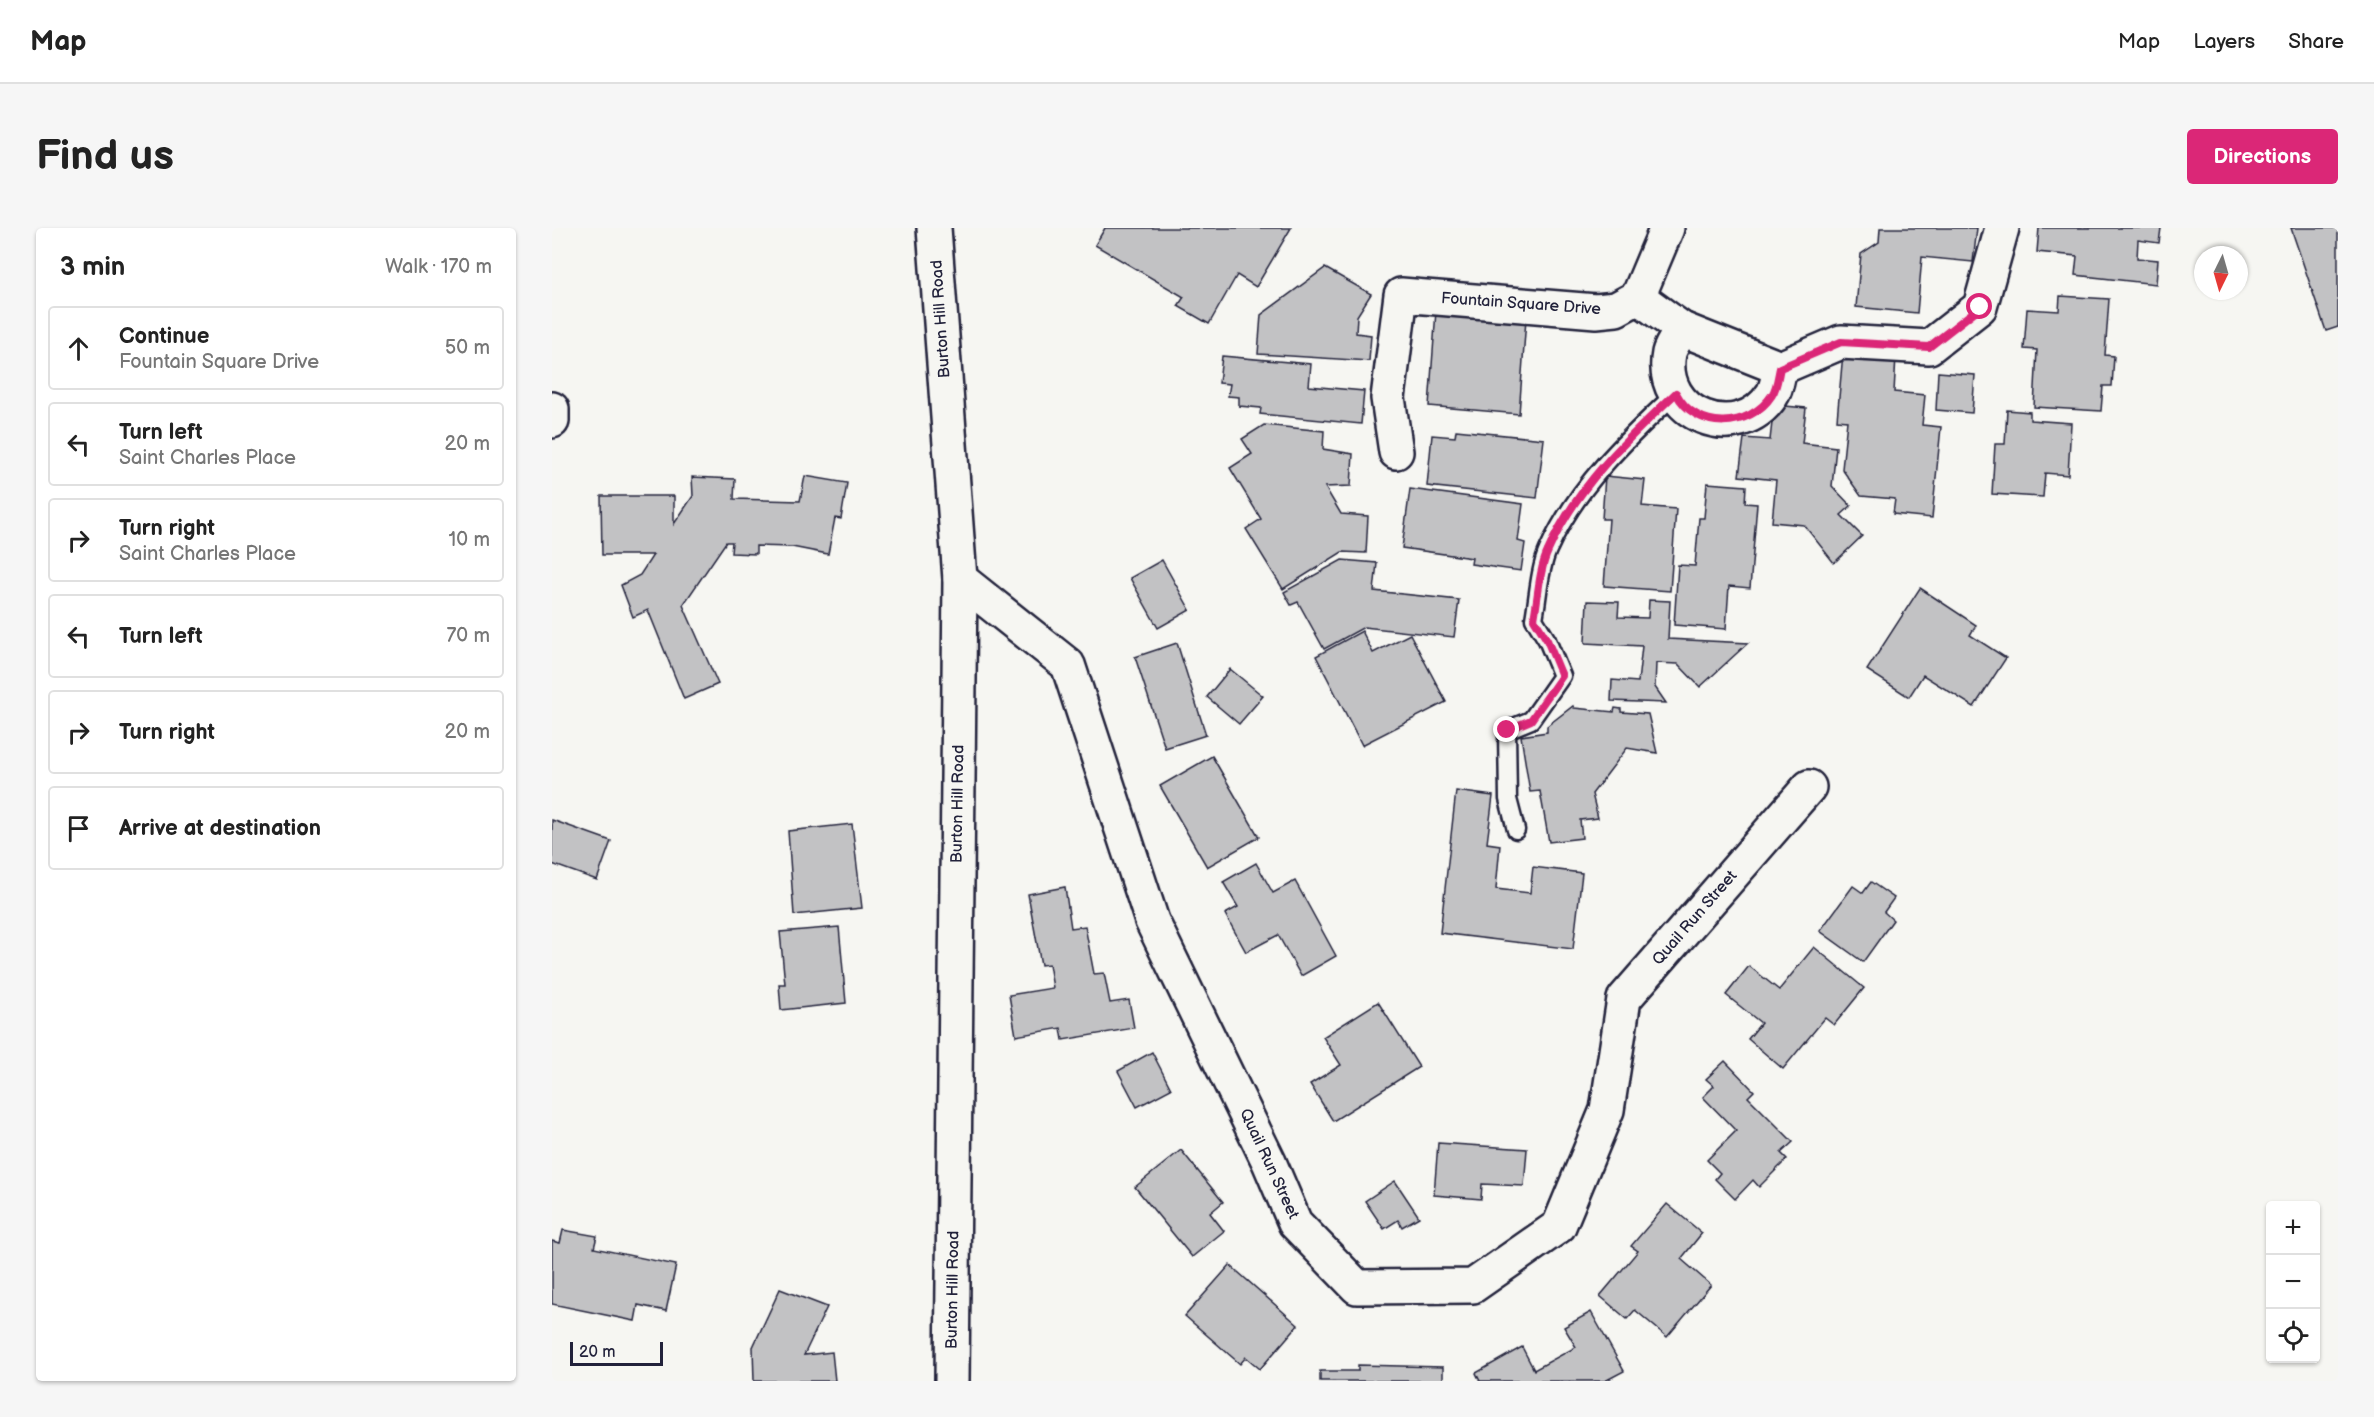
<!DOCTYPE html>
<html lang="en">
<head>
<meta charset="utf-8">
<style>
  :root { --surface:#fff; --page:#f6f6f6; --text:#222; --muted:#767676; --line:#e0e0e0; --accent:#db2777 }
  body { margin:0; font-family:"Balsamiq Sans",sans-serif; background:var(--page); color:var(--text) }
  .controls { position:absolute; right:18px; bottom:18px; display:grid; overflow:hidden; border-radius:6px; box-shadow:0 2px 4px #0004 }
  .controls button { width:54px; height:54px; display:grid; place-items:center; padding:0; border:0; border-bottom:2px solid var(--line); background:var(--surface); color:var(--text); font:30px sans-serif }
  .compass { position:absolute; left:1642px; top:18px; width:54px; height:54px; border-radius:50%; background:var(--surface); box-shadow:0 2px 4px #0004; rotate:185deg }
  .scale { position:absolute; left:18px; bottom:15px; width:93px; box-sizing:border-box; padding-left:6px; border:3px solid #22223b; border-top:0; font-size:16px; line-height:21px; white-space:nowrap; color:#22223b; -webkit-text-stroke:4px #f6f6f2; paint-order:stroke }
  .stop { position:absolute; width:18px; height:18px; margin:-14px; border:4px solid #db2777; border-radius:50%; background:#fff }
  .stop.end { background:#db2777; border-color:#fff; box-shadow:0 2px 6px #0008 }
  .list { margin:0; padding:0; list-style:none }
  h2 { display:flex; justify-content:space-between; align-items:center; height:78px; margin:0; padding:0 24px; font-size:26px }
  h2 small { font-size:20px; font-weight:400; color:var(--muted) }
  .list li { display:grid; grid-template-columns:39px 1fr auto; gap:18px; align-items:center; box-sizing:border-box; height:84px; margin:0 12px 12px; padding:0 12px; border:2px solid var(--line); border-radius:6px }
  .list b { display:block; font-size:22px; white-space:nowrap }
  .list p { margin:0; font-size:20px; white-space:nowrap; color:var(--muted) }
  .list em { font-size:20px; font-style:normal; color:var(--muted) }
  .icon { flex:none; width:33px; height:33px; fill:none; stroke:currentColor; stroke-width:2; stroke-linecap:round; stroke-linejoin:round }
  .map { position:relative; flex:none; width:1786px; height:1153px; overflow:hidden; border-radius:6px }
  header { display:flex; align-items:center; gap:36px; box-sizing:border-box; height:84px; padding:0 30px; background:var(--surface); border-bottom:2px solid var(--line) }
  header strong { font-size:28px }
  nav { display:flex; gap:33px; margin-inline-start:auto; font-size:21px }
  .intro { display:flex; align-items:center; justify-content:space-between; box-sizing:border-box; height:144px; padding:0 36px }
  h1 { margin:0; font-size:42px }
  .button { padding:15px 27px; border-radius:6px; background:var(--accent); color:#fff; font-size:21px; font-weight:700 }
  main { display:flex; gap:36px; padding:0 36px }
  aside { flex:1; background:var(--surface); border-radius:6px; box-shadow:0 2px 4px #0004 }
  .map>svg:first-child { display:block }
</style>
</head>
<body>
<header>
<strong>Map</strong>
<nav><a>Map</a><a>Layers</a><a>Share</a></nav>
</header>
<div class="intro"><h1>Find us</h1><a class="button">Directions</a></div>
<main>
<aside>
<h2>3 min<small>Walk · 170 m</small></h2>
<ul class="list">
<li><svg class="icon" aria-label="ahead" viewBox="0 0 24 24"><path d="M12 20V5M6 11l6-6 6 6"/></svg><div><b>Continue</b><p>Fountain Square Drive</p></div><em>50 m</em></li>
<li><svg class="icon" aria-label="left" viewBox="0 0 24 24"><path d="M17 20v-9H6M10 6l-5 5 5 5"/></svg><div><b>Turn left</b><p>Saint Charles Place</p></div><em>20 m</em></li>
<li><svg class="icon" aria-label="right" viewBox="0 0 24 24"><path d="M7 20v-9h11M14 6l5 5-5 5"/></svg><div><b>Turn right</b><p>Saint Charles Place</p></div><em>10 m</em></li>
<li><svg class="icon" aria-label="left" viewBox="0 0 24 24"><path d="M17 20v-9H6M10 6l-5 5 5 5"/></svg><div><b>Turn left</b></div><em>70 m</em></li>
<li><svg class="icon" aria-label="right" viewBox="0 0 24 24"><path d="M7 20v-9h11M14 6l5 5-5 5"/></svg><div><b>Turn right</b></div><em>20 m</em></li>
<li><svg class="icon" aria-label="arrive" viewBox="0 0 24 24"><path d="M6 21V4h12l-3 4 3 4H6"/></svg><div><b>Arrive at destination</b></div></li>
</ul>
</aside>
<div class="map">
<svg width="1786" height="1153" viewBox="0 0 1786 1153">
  <rect width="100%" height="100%" fill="#f6f6f2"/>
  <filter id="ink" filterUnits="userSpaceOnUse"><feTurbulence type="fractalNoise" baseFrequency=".0167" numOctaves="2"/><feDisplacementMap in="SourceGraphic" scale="12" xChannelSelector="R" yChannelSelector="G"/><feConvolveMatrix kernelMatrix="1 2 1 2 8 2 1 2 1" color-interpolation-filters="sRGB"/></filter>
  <g filter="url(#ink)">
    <g fill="#c2c2c4" stroke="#22223b" stroke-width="1.5">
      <polygon points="553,0 739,0 704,59 685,47 657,96 626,78 632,69 543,17"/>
      <polygon points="1328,0 1425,0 1421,34 1370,29 1365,85 1304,79 1309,26 1327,14"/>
      <polygon points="1487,0 1609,0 1607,15 1586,12 1585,30 1606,32 1604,56 1523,47 1525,28 1485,24"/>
      <polygon points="1739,0 1786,0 1786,99 1774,103"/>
      <polygon points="773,40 819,66 805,88 804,105 819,107 817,133 706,126 709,87"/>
      <polygon points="1508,68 1557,71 1553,127 1562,128 1560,158 1551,158 1549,183 1482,179 1485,122 1472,121 1475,81 1507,83"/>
      <polygon points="884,83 974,91 967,186 877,178"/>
      <polygon points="1291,125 1344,128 1342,164 1373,167 1370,197 1389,199 1380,290 1341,286 1343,271 1309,268 1290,241 1295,193 1285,192"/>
      <polygon points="670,128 759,136 757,158 812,163 809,196 708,186 709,180 687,178 687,169 676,168 678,156 667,155"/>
      <polygon points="1386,144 1423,147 1420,185 1384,182"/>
      <polygon points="1222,177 1254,180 1250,215 1284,219 1280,258 1299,278 1289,287 1310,308 1282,335 1252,297 1220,294 1224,252 1187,248 1192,210 1218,212"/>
      <polygon points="1455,182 1478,184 1478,192 1519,195 1516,247 1493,245 1491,269 1440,266 1443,216 1453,216"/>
      <polygon points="712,197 772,203 771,221 801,226 799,258 773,259 789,286 816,288 814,325 790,324 731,361 694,301 709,291 678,240 700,226 690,211"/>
      <polygon points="904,202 992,211 985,270 875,258 880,207 903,209"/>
      <polygon points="253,248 295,255 289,291 283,290 276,326 240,319 204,318 204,326 179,325 180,314 174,314 131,377 166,456 132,471 96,382 81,389 69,357 88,347 101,327 50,327 49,268 122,268 122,296 141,268 140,249 183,251 182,271 248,273"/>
      <polygon points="1053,248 1093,252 1090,278 1124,281 1118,363 1052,358 1057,291 1050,291"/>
      <polygon points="1155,255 1194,258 1193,275 1205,276 1198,360 1177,358 1174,401 1122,397 1126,337 1143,338 1147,290 1152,290"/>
      <polygon points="858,261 971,276 966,313 973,315 969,343 919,336 920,330 850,320"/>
      <polygon points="610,332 638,382 606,400 578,350"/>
      <polygon points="790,332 825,335 822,363 907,372 902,409 812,399 772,421 746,374 739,377 732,364"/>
      <polygon points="1368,360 1424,397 1418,407 1454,430 1422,479 1371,447 1357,469 1315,442"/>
      <polygon points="1097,372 1118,373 1116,411 1196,415 1148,459 1126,436 1104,435 1103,459 1114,475 1059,473 1060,452 1086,454 1090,418 1033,415 1035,373 1067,374 1066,389 1096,390"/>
      <polygon points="810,403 821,425 858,406 894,474 810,517 764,428"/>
      <polygon points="625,415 654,507 613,520 583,429"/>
      <polygon points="678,441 711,468 687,496 655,469"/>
      <polygon points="1021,478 1022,480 1062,484 1063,480 1069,481 1069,484 1096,486 1105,525 1075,520 1040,566 1046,590 1028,592 1030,610 997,614 988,563 978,564 969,508 995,504 995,498"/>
      <polygon points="660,528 707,609 655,639 608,558"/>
      <polygon points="904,563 941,568 935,615 948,617 944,661 978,665 981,639 1030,645 1021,721 888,705"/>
      <polygon points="0,592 59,613 45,652 0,636"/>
      <polygon points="300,596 310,680 242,687 236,603"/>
      <polygon points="704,635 721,665 743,653 784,728 749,748 726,707 694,724 673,686 686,679 671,654"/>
      <polygon points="1319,654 1342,670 1332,684 1341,692 1311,734 1268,703 1301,658 1311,665"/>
      <polygon points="513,659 519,700 533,698 542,746 552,745 558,775 577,772 582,800 511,812 509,800 464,808 457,767 501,760 497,736 489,737 476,666"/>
      <polygon points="287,699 294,775 229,782 227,756 233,756 228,704"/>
      <polygon points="1262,719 1312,760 1282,797 1273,790 1231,841 1196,811 1209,795 1174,767 1197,738 1227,762"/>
      <polygon points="826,774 867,839 781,893 758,856 789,837 771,809"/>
      <polygon points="600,824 619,861 585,879 566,843"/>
      <polygon points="1173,833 1202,863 1196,869 1241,914 1229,925 1235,931 1207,959 1201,952 1183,971 1163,951 1168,945 1155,932 1184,903 1151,869 1162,858 1154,851"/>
      <polygon points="886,915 975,921 972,958 930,956 929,971 882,967"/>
      <polygon points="629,922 671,974 658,985 672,1003 640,1029 583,959"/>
      <polygon points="843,953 867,989 850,999 846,992 832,1001 813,973"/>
      <polygon points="1115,976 1150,1005 1129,1031 1159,1057 1115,1109 1083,1082 1075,1091 1048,1068 1086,1023 1079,1018"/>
      <polygon points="11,1002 45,1008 42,1020 124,1037 114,1083 86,1077 83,1093 0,1076 0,1013 8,1015"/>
      <polygon points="678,1037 746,1097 708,1141 694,1129 688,1136 633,1088"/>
      <polygon points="228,1061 275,1079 252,1127 280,1124 283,1153 202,1153 201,1119"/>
      <polygon points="1039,1084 1072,1143 1053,1153 928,1153 924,1145 970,1119 982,1142 1024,1119 1012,1099"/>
      <polygon points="806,1137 891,1139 891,1153 768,1153 768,1143 806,1143"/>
    </g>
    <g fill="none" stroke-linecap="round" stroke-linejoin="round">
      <g stroke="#22223b" stroke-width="21">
        <path id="lane" d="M964,602L956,571L955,502L979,492L1010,448L995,412L982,391C986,370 987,342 996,322C1024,259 1074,212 1124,165"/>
      </g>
      <g stroke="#22223b" stroke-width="38">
        <g id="street">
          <polyline points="1086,69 1130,101 1228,140 1289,114 1377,119 1428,79 1450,0"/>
          <path d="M1130,101C1126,108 1119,117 1117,125C1105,187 1186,219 1220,167C1225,160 1226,148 1228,140"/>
          <polyline points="0,181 0,193"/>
          <polyline points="844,224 836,170 849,67 1044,83 1064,81 1086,69 1115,0"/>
          <polyline points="408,351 516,437 600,693 717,934 743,995 805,1059 921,1058 1007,998 1055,882 1072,771 1257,559"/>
        </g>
      </g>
      <g stroke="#22223b" stroke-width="38">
        <polyline id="secondary" points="382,0 408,351 400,1153"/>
      </g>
      <use href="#lane" stroke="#f6f6f2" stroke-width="16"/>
      <use href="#street" stroke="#f6f6f2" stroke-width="33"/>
      <use href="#secondary" stroke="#f6f6f2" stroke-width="33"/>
    </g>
  </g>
  <g fill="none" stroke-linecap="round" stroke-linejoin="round" filter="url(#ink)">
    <path stroke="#db2777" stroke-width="8" d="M955,502L979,492L1010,448L995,412L982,391C986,370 987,342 996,323C1024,259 1074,212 1124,165C1144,204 1198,201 1220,167C1225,160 1226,148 1228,140L1289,114L1377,119L1428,79"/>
  </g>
  <g text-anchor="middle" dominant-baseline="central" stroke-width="4.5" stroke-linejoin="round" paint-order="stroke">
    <g font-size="16" fill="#22223b" stroke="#f6f6f2">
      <text transform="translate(969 76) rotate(4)">Fountain Square Drive</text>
      <text transform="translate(389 91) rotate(-94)">Burton Hill Road</text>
      <text transform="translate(406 576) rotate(-89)">Burton Hill Road</text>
      <text transform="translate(1143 690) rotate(-49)">Quail Run Street</text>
      <text transform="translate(717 936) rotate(65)">Quail Run Street</text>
      <text transform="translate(401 1062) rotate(-89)">Burton Hill Road</text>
    </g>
  </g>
</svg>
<div class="controls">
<button>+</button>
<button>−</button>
<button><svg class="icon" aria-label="locate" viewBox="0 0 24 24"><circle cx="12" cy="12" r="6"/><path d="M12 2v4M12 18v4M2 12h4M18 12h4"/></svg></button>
</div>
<svg class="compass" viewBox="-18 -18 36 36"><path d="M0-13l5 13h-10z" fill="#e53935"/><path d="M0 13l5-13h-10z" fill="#767676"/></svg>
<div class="scale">20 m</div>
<div class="stop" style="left:1428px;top:79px"></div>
<div class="stop end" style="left:955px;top:502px"></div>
</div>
</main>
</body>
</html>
